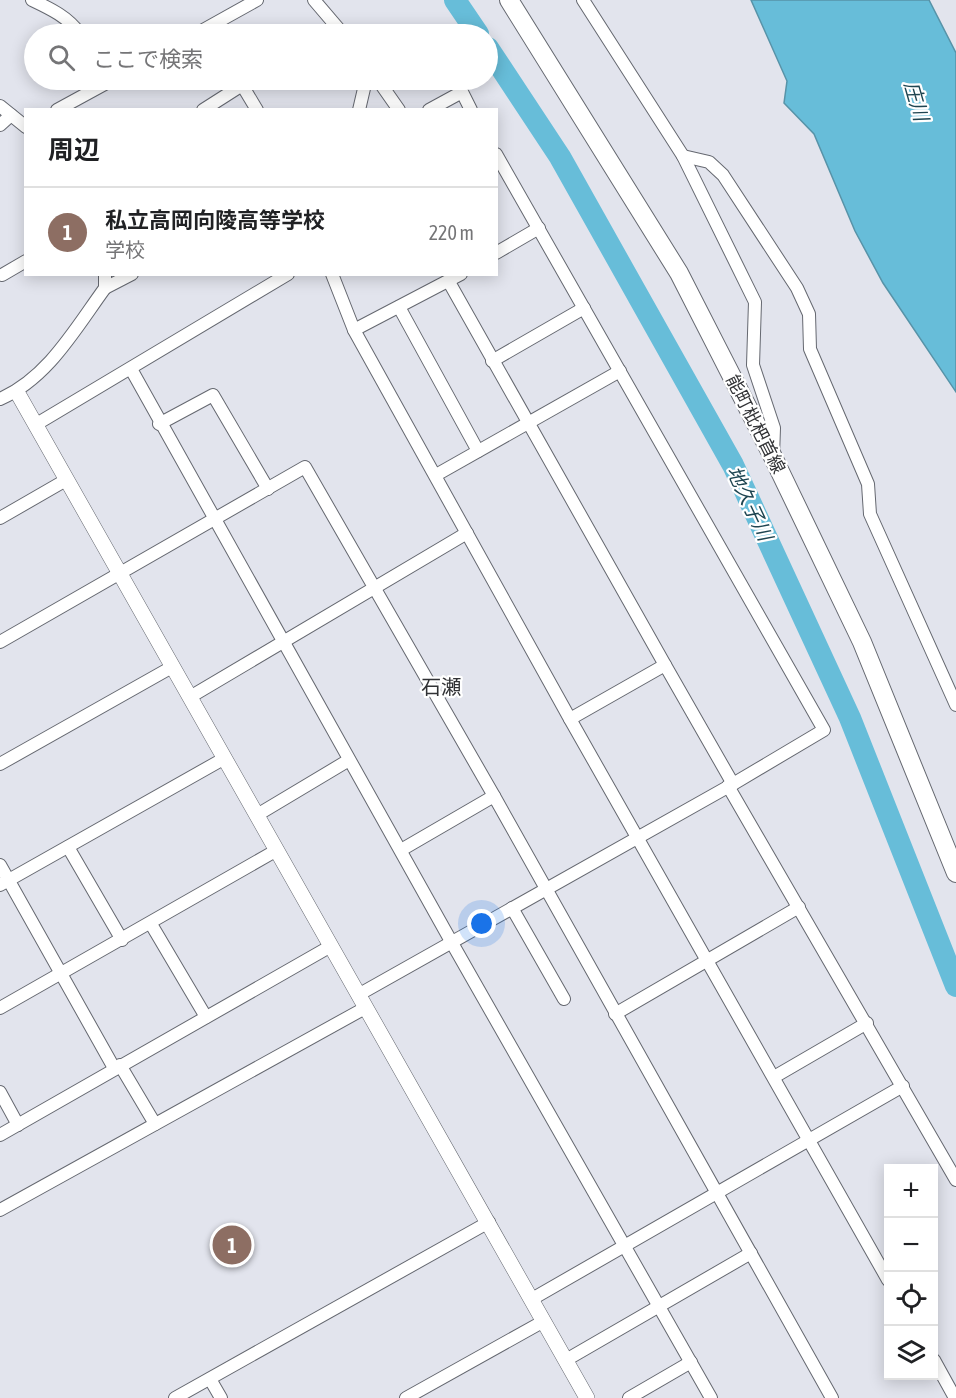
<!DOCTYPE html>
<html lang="ja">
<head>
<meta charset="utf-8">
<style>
  :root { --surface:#fff; --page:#f2f2f2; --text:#202124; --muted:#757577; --line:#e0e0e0; --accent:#1f8b08 }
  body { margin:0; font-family:"Asap Condensed","Noto Sans JP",sans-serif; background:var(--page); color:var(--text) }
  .controls { position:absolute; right:18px; bottom:18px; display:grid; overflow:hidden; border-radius:0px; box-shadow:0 3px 15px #0003 }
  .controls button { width:54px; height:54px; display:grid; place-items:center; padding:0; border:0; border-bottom:2px solid var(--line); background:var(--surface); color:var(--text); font:30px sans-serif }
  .you { position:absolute; left:482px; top:924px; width:21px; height:21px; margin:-15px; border:4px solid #fff; border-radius:50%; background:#1a73e8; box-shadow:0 0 0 9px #1a73e833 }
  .badge { display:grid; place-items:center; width:39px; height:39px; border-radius:50%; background:var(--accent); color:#fff; font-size:20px; font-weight:700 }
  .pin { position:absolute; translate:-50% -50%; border:3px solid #fff; box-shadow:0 2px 6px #0006 }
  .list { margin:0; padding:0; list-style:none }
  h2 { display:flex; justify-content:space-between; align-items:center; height:78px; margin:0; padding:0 24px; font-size:26px }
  h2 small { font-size:20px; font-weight:400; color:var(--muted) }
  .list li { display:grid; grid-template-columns:39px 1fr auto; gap:18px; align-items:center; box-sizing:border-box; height:90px; padding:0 24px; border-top:2px solid var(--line) }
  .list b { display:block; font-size:22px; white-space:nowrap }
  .list p { margin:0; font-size:20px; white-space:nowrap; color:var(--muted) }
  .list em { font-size:20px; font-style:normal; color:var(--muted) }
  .icon { flex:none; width:33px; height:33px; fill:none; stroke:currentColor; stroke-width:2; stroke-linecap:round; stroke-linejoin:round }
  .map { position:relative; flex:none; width:956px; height:1398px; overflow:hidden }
  .search { position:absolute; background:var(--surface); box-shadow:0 3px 15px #0003; left:24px; top:24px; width:474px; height:66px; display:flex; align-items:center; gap:15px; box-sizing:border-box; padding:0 21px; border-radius:33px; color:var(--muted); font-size:22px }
  .panel { position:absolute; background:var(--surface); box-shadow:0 3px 15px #0003; left:24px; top:108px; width:474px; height:168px; border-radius:0px }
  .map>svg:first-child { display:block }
</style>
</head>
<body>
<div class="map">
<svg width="956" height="1398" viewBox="0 0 956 1398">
  <rect width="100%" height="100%" fill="#e2e4ed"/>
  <polygon fill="#67bdd9" stroke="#5793a8" stroke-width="1.5" points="751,0 929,0 956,53 956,392 883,283 855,231 814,134 784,103 787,81"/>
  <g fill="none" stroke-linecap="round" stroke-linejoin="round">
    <g stroke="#67bdd9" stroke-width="22">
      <polyline points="455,0 478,34"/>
      <polyline points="488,48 560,157 733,465 850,718 956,986"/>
    </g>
    <g stroke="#656870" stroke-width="14">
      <g id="minor">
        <path d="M32,0C51,9 68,17 80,34"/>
        <polyline points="314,0 343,34"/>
        <polyline points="583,0 683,156 755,302 753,365 774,428 773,456"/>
        <polyline points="196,34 257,0"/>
        <polyline points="239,80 257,110"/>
        <polyline points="378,80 399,110"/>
        <polyline points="0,106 26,127"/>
        <polyline points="57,110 112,80"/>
        <polyline points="203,110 250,80"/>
        <polyline points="359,110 366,80"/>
        <polyline points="429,110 462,92 471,110"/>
        <polyline points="0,125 11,115"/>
        <polyline points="683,156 709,162 723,175 797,288 809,314 810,349 868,484 870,514 956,705"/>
        <polyline points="496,253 539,228"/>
        <polyline points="332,274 354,330 570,719 888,1280"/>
        <polyline points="2,275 26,261"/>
        <polyline points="449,282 665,665"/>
        <polyline points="105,288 132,274"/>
        <polyline points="399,307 478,451"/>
        <polyline points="354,330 461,274"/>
        <polyline points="492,361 584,308"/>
        <polyline points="131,369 452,943 711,1398"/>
        <path d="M0,399C48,378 75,329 105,288V274"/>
        <polyline points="159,424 213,395 268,489"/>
        <polyline points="35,425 288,274"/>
        <polyline points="436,475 620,371"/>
        <polyline points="0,518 66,480"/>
        <polyline points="0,642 305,467 494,796"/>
        <polyline points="190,697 467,533"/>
        <polyline points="570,719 665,665 733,784"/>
        <polyline points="0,764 172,667"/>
        <polyline points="728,786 956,1180"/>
        <polyline points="257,815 349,760"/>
        <polyline points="68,847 122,940"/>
        <polyline points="401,850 494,796 832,1398"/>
        <polyline points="0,865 114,1068"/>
        <polyline points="0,885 225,758"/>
        <polyline points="512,908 564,999"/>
        <polyline points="151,924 206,1017"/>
        <polyline points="358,995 733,784 824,730 496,154"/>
        <polyline points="0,1008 277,850"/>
        <polyline points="615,1014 799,907"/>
        <polyline points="120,1065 155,1124"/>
        <polyline points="774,1077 867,1023"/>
        <polyline points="0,1092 18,1125"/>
        <polyline points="0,1135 331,946"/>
        <polyline points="0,1210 365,1008"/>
        <polyline points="532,1299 903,1086"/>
        <polyline points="566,1360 751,1253"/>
        <polyline points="934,1360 955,1398"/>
        <polyline points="210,1379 221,1398"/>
        <polyline points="175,1398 489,1222"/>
        <polyline points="406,1398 544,1321"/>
        <polyline points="629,1398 691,1362"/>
      </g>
    </g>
    <g stroke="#656870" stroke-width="16">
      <polyline id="tertiary" points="17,392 587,1398"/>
    </g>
    <g stroke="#656870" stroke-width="20">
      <polyline id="secondary" points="509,0 679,273 773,457 862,642 956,873"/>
    </g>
    <use href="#minor" stroke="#fff" stroke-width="12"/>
    <use href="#tertiary" stroke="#fff" stroke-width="15"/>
    <use href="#secondary" stroke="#fff" stroke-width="18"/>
  </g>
  <g text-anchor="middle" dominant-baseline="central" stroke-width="4.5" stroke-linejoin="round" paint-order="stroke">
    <g font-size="18" fill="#313235" stroke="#fff">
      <text transform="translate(756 424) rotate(63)">能町枇杷首線</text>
    </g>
    <g font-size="20" font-style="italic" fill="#1e4551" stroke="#fff">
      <text transform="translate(917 101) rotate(74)">庄川</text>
      <text transform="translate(750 503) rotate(65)">地久子川</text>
    </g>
    <g font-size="20" fill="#313235" stroke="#fff">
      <text x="441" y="686">石瀬</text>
    </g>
  </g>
</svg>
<div class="controls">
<button>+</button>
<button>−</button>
<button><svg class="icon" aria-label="locate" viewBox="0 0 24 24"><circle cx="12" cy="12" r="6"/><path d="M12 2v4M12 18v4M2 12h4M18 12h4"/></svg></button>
<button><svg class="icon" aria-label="layers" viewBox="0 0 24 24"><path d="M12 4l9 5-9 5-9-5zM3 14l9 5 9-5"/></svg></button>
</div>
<div class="you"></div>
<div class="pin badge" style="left:232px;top:1245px;background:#8d6e63">1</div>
<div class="search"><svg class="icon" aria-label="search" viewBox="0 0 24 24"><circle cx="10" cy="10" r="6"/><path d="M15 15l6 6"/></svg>ここで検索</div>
<section class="panel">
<h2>周辺<small></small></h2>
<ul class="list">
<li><span class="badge" style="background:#8d6e63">1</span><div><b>私立高岡向陵高等学校</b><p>学校</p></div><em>220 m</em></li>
</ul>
</section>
</div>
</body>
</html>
